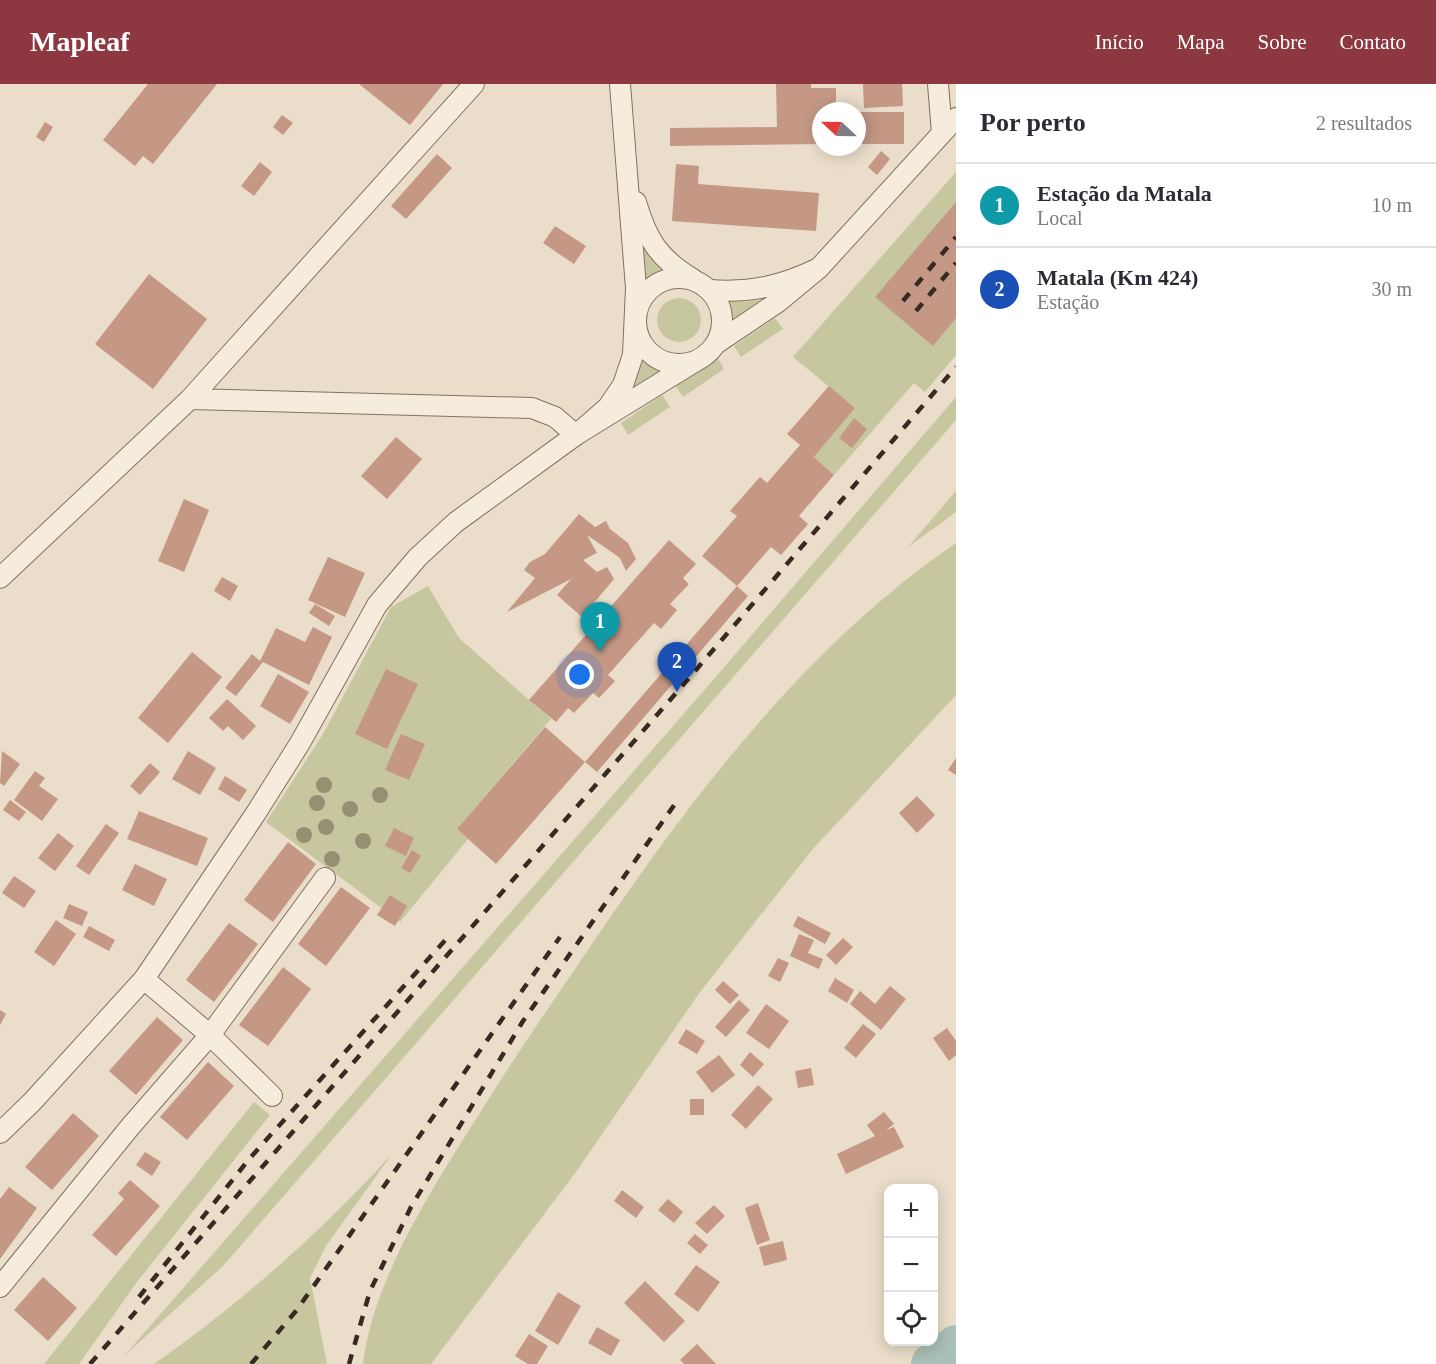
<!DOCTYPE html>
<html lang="pt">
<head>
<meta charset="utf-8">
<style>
  :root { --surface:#fff; --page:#f7f7f7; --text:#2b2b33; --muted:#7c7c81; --line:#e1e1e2; --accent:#8d3741 }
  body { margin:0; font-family:Georgia,serif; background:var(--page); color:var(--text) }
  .controls { position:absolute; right:18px; bottom:18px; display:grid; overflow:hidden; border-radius:12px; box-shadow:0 3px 15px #0003 }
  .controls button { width:54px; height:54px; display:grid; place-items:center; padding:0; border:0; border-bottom:2px solid var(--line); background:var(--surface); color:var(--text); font:30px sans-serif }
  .compass { position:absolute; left:812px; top:18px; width:54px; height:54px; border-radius:50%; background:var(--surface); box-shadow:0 3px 15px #0003; rotate:292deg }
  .you { position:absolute; left:580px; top:591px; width:21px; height:21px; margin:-15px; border:4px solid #fff; border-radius:50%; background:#1a73e8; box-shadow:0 0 0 9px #1a73e833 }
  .badge { display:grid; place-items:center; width:39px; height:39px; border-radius:50%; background:var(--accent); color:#fff; font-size:20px; font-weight:700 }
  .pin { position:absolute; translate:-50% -50px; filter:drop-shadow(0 2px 3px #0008) }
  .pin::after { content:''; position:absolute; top:32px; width:21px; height:18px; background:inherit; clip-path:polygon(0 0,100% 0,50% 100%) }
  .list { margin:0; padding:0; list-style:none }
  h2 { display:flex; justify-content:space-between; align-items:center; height:78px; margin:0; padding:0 24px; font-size:26px }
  h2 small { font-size:20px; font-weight:400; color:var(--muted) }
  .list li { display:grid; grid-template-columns:39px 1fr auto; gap:18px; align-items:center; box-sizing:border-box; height:84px; padding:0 24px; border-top:2px solid var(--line) }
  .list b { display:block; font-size:22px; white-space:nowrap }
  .list p { margin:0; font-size:20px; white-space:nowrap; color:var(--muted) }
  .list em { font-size:20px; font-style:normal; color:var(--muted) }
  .icon { flex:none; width:33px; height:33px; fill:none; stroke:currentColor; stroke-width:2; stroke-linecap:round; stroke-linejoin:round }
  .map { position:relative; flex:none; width:956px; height:1280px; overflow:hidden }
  header { display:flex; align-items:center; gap:36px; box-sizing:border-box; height:84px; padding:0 30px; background:var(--accent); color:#fff }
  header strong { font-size:28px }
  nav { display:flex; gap:33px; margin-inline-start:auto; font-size:21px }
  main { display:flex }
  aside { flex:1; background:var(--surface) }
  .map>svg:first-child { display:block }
</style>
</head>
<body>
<header>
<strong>Mapleaf</strong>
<nav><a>Início</a><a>Mapa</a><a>Sobre</a><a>Contato</a></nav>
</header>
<main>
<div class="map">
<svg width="956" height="1280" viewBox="0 0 956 1280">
  <rect width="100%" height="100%" fill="#eaddca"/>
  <g fill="#c7c79f">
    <polygon points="956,88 956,271 925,308 914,299 834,391 814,373 855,324 793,273"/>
    <polygon points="639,152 653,176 664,186 653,190 643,198"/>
    <polygon points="772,213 732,239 732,227 726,215 746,218"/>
    <circle cx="679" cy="236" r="22"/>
    <polygon points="775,234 783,245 741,273 734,262"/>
    <polygon points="640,272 650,281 664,286 624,314"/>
    <polygon points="717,273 724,285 683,313 675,301"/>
    <polygon points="662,311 670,323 628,351 621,339"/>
    <polygon points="956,313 956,336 223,1182 124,1272 714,595"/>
    <polygon points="956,407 956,428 908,463"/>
    <path d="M956,459V611L812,766L700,908L576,1088L431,1280H363C374,1189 440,1093 488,1016C522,962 558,910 594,857C694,710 807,561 956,459Z"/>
    <polygon points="428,502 459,554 551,635 457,745 468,755 400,838 266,738 323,650 391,523"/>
    <polygon points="254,1018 270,1031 137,1198 79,1280 44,1280"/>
    <path d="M392,1070L326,1162L310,1194L327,1280H154C240,1220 321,1148 392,1070Z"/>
  </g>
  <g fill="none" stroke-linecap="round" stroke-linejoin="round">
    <polyline stroke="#aabfb7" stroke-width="40" points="931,1280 956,1261"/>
  </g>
  <g fill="#c49885">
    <polygon points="148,0 217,0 153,80 143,72 135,82 103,56"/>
    <polygon points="359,0 443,0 410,41"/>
    <polygon points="776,0 811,0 811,4 836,4 836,27 821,27 821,60 670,62 670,44 777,43"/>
    <polygon points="863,0 902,0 903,22 864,24"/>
    <rect x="857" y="28" width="47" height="32"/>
    <polygon points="282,31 293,39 283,51 273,43"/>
    <polygon points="45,38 53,43 44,58 36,53"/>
    <polygon points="881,67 890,75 877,91 868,83"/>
    <polygon points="437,70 452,84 406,135 391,122"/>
    <polygon points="260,78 272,88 254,112 241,102"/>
    <polygon points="676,80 699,82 698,100 819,109 816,147 672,137"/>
    <polygon points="956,118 956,234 933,262 875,213"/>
    <polygon points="555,142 586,162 574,180 543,159"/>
    <polygon points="149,190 207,235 153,305 95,260"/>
    <polygon points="829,302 855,324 814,373 834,391 799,432 808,440 781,471 771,463 737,502 702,472 737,432 730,427 760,393 767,399 800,361 787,350"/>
    <polygon points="854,334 867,345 852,364 839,354"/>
    <polygon points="396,353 422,375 387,415 361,392"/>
    <polygon points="184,415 209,426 184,488 158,477"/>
    <polygon points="579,430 595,443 606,437 610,445 628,459 636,475 626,487 620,474 587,451 597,469 583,476 597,488 607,483 614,495 582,533 557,511 571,495 507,528 535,494 524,486 530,478 545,470"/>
    <polygon points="669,456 696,480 683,494 689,500 670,520 677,526 661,545 654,539 608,591 615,597 599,614 593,609 574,629 568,624 556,638 529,616"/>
    <polygon points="328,473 365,489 345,533 308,516"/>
    <polygon points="222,493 238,502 230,517 214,507"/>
    <polygon points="737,502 748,512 597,688 585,678"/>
    <polygon points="315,520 335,532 329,542 309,529"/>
    <polygon points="313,543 332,553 309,601 263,578 236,612 225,604 252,570 260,577 276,544 305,558"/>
    <polygon points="192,568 222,593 168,659 138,634"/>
    <polygon points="386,585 418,600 387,665 355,650"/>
    <polygon points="278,590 309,608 290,640 260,622"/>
    <polygon points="227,615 256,642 243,656 228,642 223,647 209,634"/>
    <polygon points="545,643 585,678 496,780 457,745"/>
    <polygon points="401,650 425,660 409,696 385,686"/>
    <polygon points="2,667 20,680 4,702 0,699"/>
    <polygon points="188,667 216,684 200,711 172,695"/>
    <polygon points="956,674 956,691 948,686"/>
    <polygon points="150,679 160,688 140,711 130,702"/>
    <polygon points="35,687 45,694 39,702 58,715 42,737 14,716"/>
    <polygon points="225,692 247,706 239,718 218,705"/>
    <polygon points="917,712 935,731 917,749 899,729"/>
    <polygon points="10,716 26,728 19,737 3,726"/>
    <polygon points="139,727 208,754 197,782 127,755"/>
    <polygon points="106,740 119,749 89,791 76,782"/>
    <polygon points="394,744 414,754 406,772 385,762"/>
    <polygon points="58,749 74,762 55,787 38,774"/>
    <polygon points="288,758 316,780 273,838 244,816"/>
    <polygon points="412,766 421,772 410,789 401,784"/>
    <polygon points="135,780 167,795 154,822 122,806"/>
    <polygon points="14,792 36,807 24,824 2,809"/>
    <polygon points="341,803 370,824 326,882 298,860"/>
    <polygon points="390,811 407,822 395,842 377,831"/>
    <polygon points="69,820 88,828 82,842 63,834"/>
    <polygon points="798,832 831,849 825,860 793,842"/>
    <polygon points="56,836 76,850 54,882 34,868"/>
    <polygon points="229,839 258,860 214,918 186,896"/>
    <polygon points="89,842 115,856 109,867 83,853"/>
    <polygon points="799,850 814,856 808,869 823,875 819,885 790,872"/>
    <polygon points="843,854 853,863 836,881 826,871"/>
    <polygon points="778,874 789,879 780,898 768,892"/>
    <polygon points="283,883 311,905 268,962 239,941"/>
    <polygon points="835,894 854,906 847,919 828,907"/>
    <polygon points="723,897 739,911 730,920 715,906"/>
    <polygon points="890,902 906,915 881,946 850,920 860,907 875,920"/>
    <polygon points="739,916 750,926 726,953 715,943"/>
    <polygon points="766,920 789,937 769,965 746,949"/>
    <polygon points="0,926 6,930 0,941"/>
    <polygon points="157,933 183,956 136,1011 109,987"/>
    <polygon points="863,940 876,950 856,974 844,964"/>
    <polygon points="947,944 956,957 956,971 949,977 933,954"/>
    <polygon points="686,945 705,957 697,970 678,959"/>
    <polygon points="750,968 764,980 753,993 740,981"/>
    <polygon points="719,971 735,991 712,1009 696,988"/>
    <polygon points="208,978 234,1002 187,1056 160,1033"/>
    <polygon points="811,984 814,1001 798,1004 795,987"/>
    <polygon points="758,1001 773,1015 746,1045 731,1031"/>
    <rect x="690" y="1015" width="14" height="16"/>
    <polygon points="884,1028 894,1040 886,1046 894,1043 904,1063 846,1090 837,1070 875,1052 867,1041"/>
    <polygon points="73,1029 99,1052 52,1106 25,1083"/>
    <polygon points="145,1068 161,1078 152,1092 136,1081"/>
    <polygon points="130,1096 160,1122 116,1172 92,1151 124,1115 118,1109"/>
    <polygon points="9,1103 37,1124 0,1175 0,1115"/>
    <polygon points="622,1106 644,1123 636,1134 614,1117"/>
    <polygon points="668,1115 683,1128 674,1139 658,1126"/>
    <polygon points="758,1119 770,1156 757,1161 745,1124"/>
    <polygon points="714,1121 725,1132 707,1150 695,1139"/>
    <polygon points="695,1150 708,1161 700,1170 687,1159"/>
    <polygon points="783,1157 787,1176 764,1182 759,1163"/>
    <polygon points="696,1181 720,1198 698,1228 674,1210"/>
    <polygon points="43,1193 77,1224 48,1257 14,1226"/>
    <polygon points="645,1197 685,1237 664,1258 624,1219"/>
    <polygon points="558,1208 581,1222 558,1261 535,1247"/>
    <polygon points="597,1243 620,1256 611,1272 588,1259"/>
    <polygon points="529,1250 548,1262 537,1280 528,1280 515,1272"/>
    <polygon points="697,1260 716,1280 684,1280 680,1276"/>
  </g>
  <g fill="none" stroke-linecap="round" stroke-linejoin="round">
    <g stroke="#857061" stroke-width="22">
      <g id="minor">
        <polyline points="620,0 636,204 633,271 623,301 608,323 576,351 696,277"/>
        <polyline points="938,0 942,49"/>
        <path d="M636,118C647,156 659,175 693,195"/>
        <polyline points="819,184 956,34"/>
        <circle cx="679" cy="237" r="43"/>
        <path d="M710,206C751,209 782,202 819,184L778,218L717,259"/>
        <polyline points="0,494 190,315"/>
        <polyline points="144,895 210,951 272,1012"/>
        <polyline points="0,1049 32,1018 144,895 256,729 300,659 377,521 418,473 456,438 576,351 555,333 532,324 190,315 474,0"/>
        <polyline points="0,1203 130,1043 210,951 325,794"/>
      </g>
    </g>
    <use href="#minor" stroke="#f6ecdd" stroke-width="20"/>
    <g stroke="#372a22" stroke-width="4.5" stroke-dasharray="10 10" stroke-linecap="butt">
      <polyline points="903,217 956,153"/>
      <polyline points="916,227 956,179"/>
      <polyline points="139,1213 250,1074 448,853"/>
      <polyline points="90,1280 677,608 956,283"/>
      <polyline points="251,1280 296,1227 560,853"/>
      <polyline points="349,1280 370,1207 411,1123 523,937 677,717"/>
    </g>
  </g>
  <g fill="#939073">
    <circle cx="324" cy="701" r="8"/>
    <circle cx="380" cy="711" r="8"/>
    <circle cx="317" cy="719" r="8"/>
    <circle cx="350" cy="725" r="8"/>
    <circle cx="326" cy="743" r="8"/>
    <circle cx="304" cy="751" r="8"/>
    <circle cx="363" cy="757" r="8"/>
    <circle cx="332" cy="775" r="8"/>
  </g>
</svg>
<div class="controls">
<button>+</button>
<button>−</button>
<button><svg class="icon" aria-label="locate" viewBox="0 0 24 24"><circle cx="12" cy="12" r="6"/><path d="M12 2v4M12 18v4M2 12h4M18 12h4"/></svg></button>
</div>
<svg class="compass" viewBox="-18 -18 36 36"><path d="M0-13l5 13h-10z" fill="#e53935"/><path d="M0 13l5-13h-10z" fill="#7c7c81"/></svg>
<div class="you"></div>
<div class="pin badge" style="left:600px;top:568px;background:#0f9aa8">1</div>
<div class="pin badge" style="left:677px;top:608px;background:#1a4fb4">2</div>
</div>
<aside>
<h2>Por perto<small>2 resultados</small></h2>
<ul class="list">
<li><span class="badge" style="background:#0f9aa8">1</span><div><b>Estação da Matala</b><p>Local</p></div><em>10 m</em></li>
<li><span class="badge" style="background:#1a4fb4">2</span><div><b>Matala (Km 424)</b><p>Estação</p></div><em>30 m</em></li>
</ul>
</aside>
</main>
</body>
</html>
